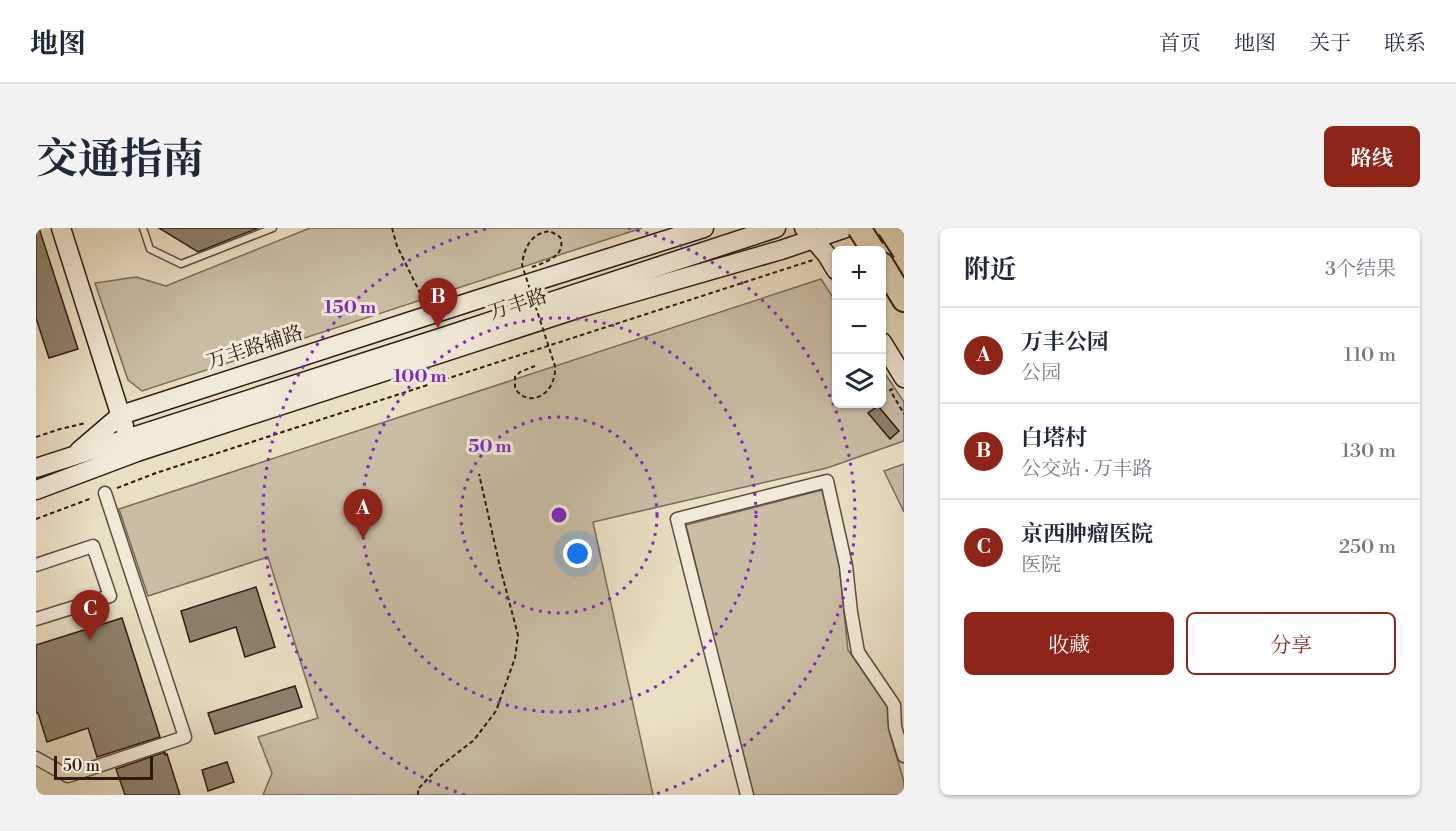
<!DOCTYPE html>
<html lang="zh">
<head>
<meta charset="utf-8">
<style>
  :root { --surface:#fff; --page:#f2f2f3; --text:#1f2937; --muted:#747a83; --line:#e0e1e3; --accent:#8f2418 }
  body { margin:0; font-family:"Libre Bodoni","Noto Serif SC",serif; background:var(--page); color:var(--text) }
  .controls { position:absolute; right:18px; top:18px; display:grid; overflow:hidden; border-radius:9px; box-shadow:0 2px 4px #0004 }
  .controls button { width:54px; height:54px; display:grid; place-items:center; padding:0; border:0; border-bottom:2px solid var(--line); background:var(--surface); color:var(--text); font:30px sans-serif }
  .scale { position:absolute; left:18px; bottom:15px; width:99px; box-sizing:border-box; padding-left:6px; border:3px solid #2c1b12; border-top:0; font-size:16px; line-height:21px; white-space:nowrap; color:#2c1b12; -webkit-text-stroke:4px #f1ead8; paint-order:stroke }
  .you { position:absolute; left:542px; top:326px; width:21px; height:21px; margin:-15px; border:4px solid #fff; border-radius:50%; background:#1a73e8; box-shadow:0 0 0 9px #1a73e833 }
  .badge { display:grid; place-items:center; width:39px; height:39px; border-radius:50%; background:var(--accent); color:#fff; font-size:20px; font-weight:700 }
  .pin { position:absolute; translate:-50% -50px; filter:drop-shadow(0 2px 3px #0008) }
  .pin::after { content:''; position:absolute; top:32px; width:21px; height:18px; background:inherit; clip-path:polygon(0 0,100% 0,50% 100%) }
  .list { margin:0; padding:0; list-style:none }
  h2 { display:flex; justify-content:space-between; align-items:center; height:78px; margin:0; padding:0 24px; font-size:26px }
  h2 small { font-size:20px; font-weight:400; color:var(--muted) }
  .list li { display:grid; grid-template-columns:39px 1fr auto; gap:18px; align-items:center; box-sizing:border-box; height:96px; padding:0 24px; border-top:2px solid var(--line) }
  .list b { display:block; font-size:22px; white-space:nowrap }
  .list p { margin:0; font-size:20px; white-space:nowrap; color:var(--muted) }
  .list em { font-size:20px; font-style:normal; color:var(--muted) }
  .actions { display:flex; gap:12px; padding:18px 24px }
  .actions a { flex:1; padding:14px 0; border:2px solid var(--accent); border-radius:9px; text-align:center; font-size:21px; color:var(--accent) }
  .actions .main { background:var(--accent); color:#fff }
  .icon { flex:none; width:33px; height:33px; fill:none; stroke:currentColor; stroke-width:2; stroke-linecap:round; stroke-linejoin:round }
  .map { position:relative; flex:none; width:868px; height:567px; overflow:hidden; border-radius:9px }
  header { display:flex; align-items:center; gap:36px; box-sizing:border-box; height:84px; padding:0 30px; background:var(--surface); border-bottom:2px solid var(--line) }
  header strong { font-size:28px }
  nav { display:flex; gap:33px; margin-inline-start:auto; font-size:21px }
  .intro { display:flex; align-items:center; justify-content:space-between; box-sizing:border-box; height:144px; padding:0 36px }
  h1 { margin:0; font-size:42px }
  .button { padding:15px 27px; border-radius:9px; background:var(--accent); color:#fff; font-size:21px; font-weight:700 }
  main { display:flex; gap:36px; padding:0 36px }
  aside { flex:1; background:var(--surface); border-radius:9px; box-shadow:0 2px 4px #0004 }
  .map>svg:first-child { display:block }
</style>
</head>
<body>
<header>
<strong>地图</strong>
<nav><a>首页</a><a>地图</a><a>关于</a><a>联系</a></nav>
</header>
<div class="intro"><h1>交通指南</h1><a class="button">路线</a></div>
<main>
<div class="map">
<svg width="868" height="567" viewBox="0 0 868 567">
  <rect width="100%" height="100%" fill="#e9dfc3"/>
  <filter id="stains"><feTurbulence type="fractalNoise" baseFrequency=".00333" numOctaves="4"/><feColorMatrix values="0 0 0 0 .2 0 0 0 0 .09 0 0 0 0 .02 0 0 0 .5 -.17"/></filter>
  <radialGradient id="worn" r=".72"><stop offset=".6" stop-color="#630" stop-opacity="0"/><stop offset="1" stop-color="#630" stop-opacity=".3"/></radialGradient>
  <g fill="#c9bea5" stroke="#7a6c5c" stroke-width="1.5">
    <polygon points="274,0 606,0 106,163 92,152 59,55 100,49 130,58"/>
    <polygon points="785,51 800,74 800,176 846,176 846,141 868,174 868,213 791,240 557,294 617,567 227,567 236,545 222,509 282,490 232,329 112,368 83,281"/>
    <polygon points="868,236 868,284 848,243"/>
    <polygon points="786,262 803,336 812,422 851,478 854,506 868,554 868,567 716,567 650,297"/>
  </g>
  <g fill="#8e816e" stroke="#2c1b12" stroke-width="1.5">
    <polygon points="0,0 3,0 42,121 13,130 0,90"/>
    <polygon points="123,0 222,0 162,24"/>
    <polygon points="842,178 863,203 854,211 832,185"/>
    <polygon points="220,359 239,419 209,429 200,399 154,414 145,383"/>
    <polygon points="86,390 124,509 61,529 52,500 11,514 2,485 0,485 0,417"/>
    <polygon points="259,458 266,479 179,506 172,485"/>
    <polygon points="129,524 129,527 131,526 144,567 89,567 80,541"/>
    <polygon points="191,534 198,554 172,563 166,542"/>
  </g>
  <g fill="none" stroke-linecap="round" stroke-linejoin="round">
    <g stroke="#5b4c3e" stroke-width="9">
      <polyline id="lane" points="107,0 114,21 145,36 237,0"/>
    </g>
    <g stroke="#5b4c3e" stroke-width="15">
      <g id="street">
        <polyline points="0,337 57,318 74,368 0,391"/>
        <polyline points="0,530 32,548 149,509 69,265"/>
        <polyline points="711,567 641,291 791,253 810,338 815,384 822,424 858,477 859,499 868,528"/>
      </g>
    </g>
    <g stroke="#2c1b12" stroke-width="21">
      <g id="secondary">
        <polyline points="25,0 88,198"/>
        <polyline points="768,0 791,27 800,42"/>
        <polyline points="846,114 868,150"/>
        <polyline points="43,223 85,187 440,72 668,0"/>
        <polyline points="0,240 410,108 740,0"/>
        <polyline points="0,262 101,224 547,79 745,22 810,0"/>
      </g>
    </g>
    <g stroke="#2c1b12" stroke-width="26">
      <polyline id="highway" points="846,36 868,72"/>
    </g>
    <g stroke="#2c1b12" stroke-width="2" stroke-dasharray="4.5 3" stroke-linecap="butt">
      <polyline points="356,0 361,18 388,73"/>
      <polyline points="857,161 854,162 868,186"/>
      <polyline points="0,209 24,201 50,195"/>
      <polyline points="81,260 120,245 777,32"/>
      <polyline points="0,291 56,270"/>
      <polyline points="382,567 382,561 403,539 438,512 460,483 479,430 482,407 464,339 443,246"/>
    </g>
    <use href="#lane" stroke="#f1ead8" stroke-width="6"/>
    <use href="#street" stroke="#f1ead8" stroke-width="12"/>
    <use href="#secondary" stroke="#f1ead8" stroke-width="18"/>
    <use href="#highway" stroke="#e9dfc3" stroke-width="22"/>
    <g stroke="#2c1b12" stroke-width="26" stroke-linecap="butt">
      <g id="highway-bridge">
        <polyline points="823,0 837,22"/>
        <polyline points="853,0 868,23"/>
      </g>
    </g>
    <path stroke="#2c1b12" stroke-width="2" stroke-dasharray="4.5 3" stroke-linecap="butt" d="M496,39C511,34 531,27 524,9L514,3C495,5 488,20 486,37L519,138C520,149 515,163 504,168C496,173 482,169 479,159C479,158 479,150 479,149L484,144L499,138"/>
    <use href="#highway-bridge" stroke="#e9dfc3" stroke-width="22"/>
  </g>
  <g fill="none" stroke="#7b2cbf" stroke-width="3" stroke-dasharray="3 6">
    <circle cx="523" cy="287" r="98"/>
    <circle cx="523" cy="287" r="197"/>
    <path d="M429 567A295 295 0 0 1 454 0M592 0A295 295 0 0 1 617 567"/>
  </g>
  <g text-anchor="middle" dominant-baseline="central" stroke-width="6" stroke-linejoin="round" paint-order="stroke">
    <g font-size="20" fill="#2c1b12" stroke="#f1ead8">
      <text transform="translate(482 77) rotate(-18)">万丰路</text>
      <text transform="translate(219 120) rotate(-18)">万丰路辅路</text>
    </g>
  </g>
  <circle cx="523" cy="287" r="9" fill="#7b2cbf" stroke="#f1ead8" stroke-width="3"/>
  <g font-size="18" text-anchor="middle" font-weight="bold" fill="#7b2cbf" stroke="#f1ead8" stroke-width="6" stroke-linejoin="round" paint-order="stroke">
    <text x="314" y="85">150 m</text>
    <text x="384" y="154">100 m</text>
    <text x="454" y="224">50 m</text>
  </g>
  <rect width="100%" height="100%" filter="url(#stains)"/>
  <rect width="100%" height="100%" fill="url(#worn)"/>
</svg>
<div class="controls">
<button>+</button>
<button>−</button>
<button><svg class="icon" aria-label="layers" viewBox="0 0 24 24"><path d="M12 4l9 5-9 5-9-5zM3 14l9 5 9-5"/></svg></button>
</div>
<div class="scale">50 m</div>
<div class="you"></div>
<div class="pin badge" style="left:327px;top:311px">A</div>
<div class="pin badge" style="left:402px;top:100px">B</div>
<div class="pin badge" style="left:54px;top:412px">C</div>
</div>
<aside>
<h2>附近<small>3个结果</small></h2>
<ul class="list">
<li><span class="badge">A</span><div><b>万丰公园</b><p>公园</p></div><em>110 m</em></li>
<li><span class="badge">B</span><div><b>白塔村</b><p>公交站 · 万丰路</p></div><em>130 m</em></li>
<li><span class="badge">C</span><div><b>京西肿瘤医院</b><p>医院</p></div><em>250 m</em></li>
</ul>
<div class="actions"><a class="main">收藏</a><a>分享</a></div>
</aside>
</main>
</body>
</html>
